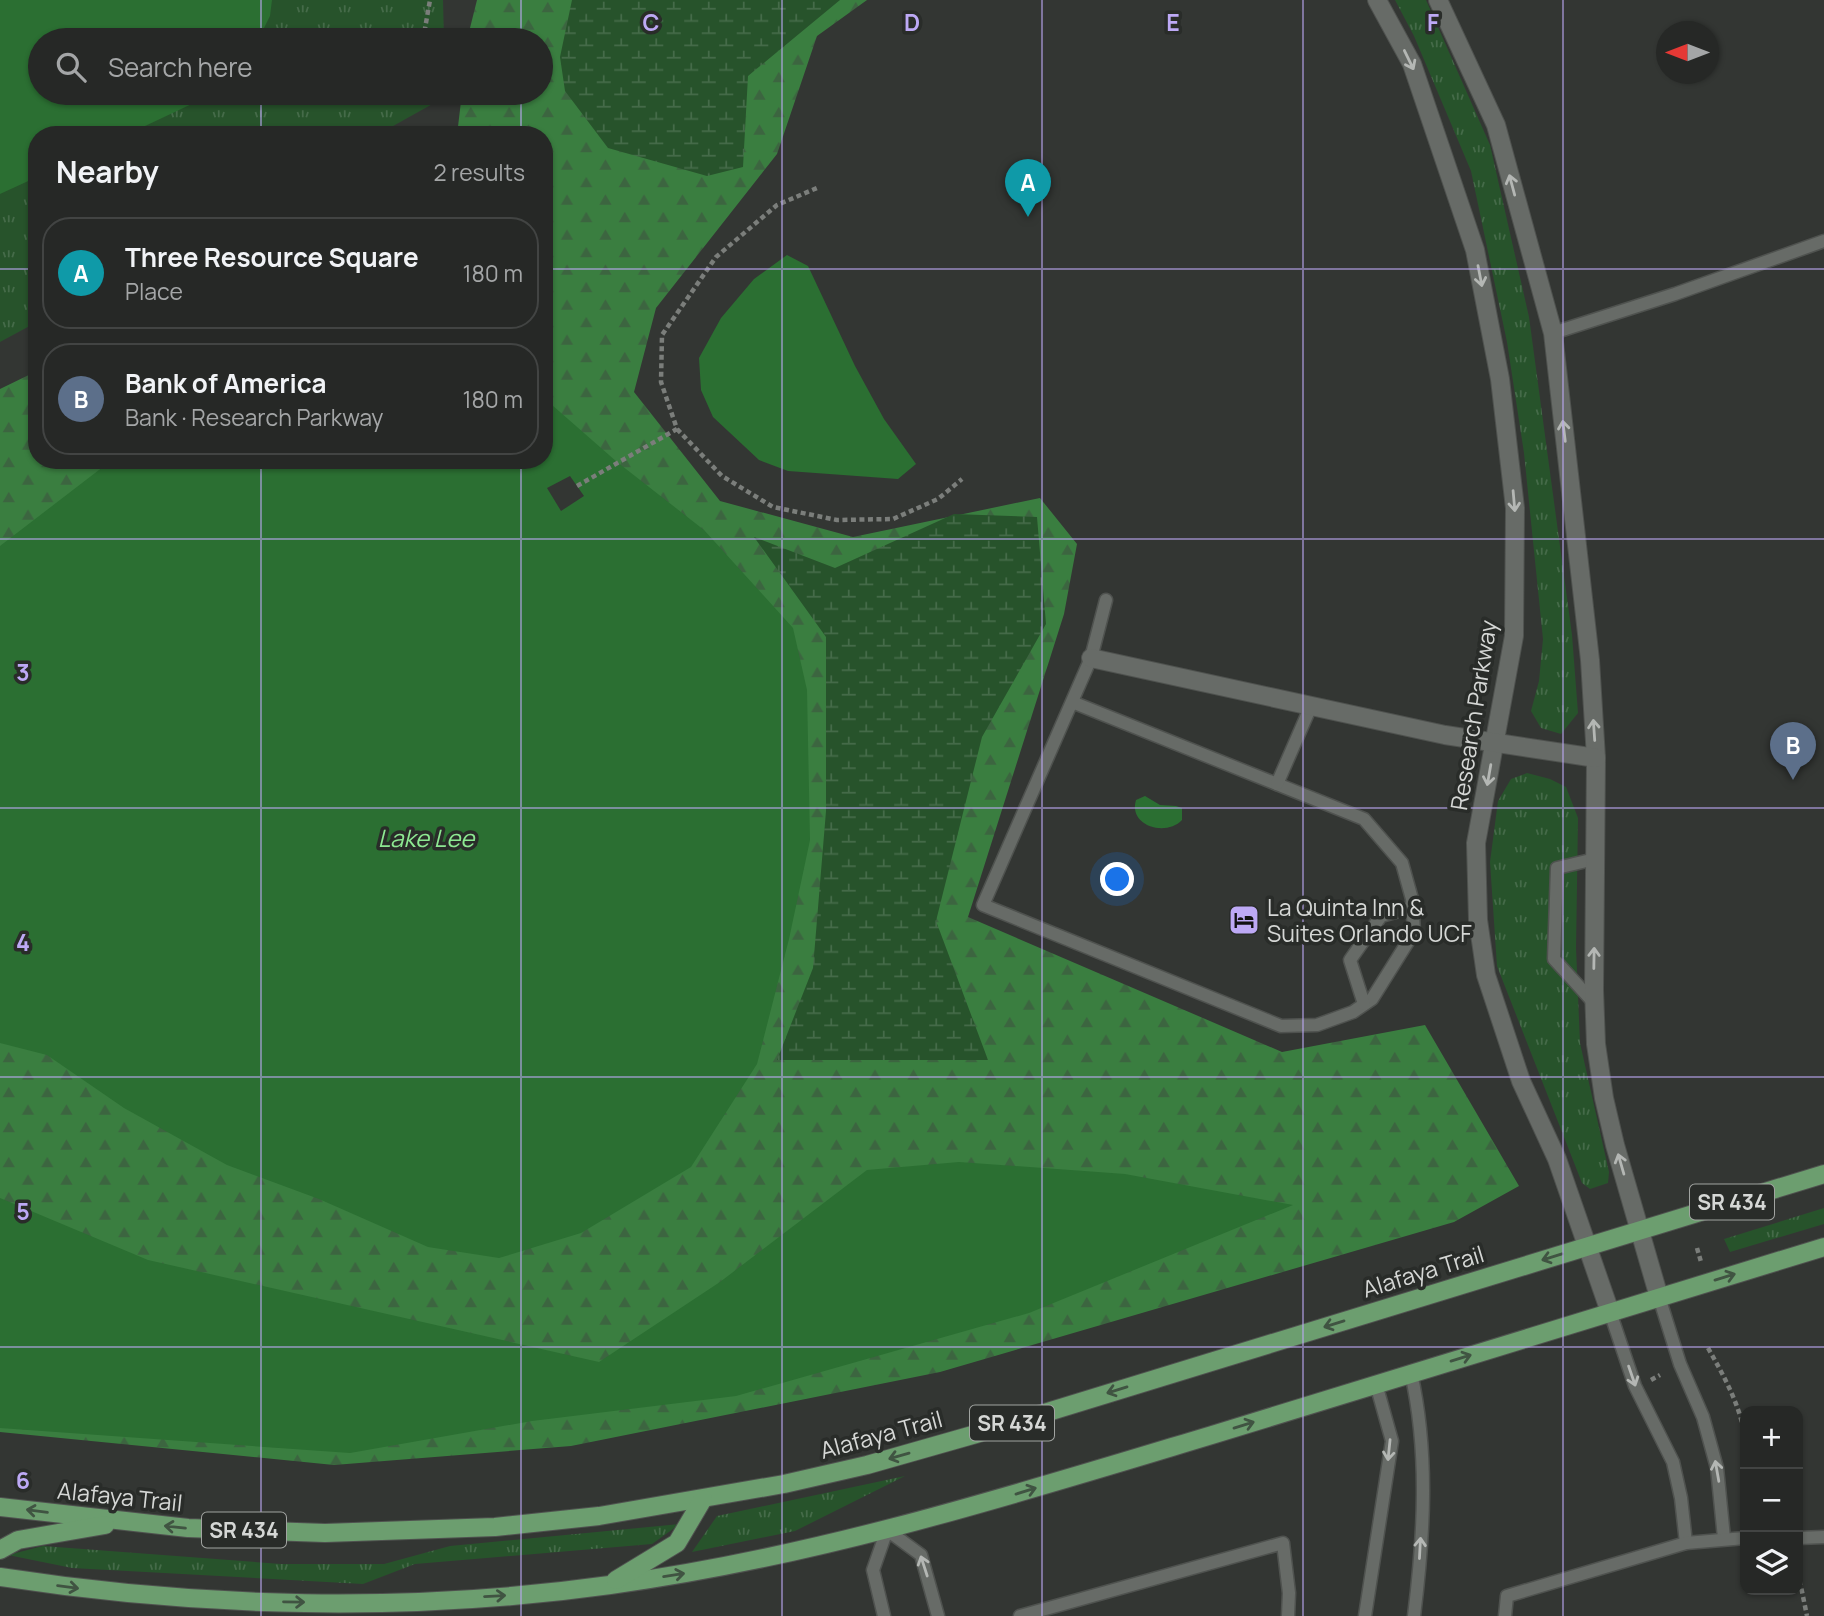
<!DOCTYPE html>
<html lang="en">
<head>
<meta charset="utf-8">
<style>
  :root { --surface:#262826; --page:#2e302e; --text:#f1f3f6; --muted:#a4a6a7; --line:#424443; --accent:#d93025 }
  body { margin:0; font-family:Manrope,sans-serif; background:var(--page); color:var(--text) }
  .controls { position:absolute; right:21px; bottom:21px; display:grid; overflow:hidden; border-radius:14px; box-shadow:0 2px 5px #0004 }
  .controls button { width:63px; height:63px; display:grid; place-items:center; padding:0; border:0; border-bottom:2px solid var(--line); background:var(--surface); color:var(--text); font:35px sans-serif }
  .compass { position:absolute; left:1656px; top:21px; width:63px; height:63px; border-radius:50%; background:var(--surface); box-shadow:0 2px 5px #0004; rotate:270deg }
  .you { position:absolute; left:1118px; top:880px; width:24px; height:24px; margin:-18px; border:5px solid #fff; border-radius:50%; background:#1a73e8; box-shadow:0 0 0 10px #1a73e833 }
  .badge { display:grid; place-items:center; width:46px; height:46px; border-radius:50%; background:var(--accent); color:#fff; font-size:23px; font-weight:700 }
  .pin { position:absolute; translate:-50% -58px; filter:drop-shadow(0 2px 4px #0008) }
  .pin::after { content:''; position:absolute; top:37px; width:24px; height:21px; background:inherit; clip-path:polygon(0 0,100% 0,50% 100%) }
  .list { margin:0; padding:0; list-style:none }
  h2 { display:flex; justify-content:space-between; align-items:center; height:91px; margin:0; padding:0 28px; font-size:30px }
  h2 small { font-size:23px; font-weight:400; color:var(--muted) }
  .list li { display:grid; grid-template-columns:46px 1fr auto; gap:21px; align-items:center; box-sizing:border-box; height:112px; margin:0 14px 14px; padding:0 14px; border:2px solid var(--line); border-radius:28px }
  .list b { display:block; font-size:26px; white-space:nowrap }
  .list p { margin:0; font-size:23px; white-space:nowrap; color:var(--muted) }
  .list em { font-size:23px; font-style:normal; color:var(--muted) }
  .icon { flex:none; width:38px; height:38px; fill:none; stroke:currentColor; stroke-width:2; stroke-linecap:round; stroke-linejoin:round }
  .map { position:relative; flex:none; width:1824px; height:1616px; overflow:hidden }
  .search { position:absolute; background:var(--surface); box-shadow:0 2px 5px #0004; left:28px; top:28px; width:525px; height:77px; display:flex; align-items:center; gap:18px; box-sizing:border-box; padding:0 24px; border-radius:38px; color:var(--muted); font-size:26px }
  .panel { position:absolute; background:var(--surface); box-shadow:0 2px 5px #0004; left:28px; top:126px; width:525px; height:343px; border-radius:28px }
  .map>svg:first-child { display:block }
</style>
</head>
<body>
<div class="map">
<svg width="1824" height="1616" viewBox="0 0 1824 1616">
  <defs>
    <pattern id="grass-tufts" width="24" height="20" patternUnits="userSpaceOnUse" patternTransform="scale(1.75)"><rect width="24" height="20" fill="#27532b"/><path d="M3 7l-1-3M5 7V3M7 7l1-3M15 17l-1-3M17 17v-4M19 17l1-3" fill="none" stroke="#456b49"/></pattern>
    <pattern id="forest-firs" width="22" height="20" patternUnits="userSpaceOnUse" patternTransform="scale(1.75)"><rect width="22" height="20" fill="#3a7e40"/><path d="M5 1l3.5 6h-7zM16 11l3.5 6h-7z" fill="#3c6540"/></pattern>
    <pattern id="wetland-marsh" width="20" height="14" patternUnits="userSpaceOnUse" patternTransform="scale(1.75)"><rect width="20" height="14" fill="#27532b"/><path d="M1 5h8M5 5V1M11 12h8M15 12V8" fill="none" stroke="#456b49"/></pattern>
  </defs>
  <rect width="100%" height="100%" fill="#333633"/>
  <g fill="url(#grass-tufts)">
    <polygon points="0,0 443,0 444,40 40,40 40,93 445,93 445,97 377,135 37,135 37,322 0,342"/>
    <polygon points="1395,0 1426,0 1490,145 1529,317 1572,635 1578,713 1561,734 1541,728 1531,711 1539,681 1543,639 1524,453 1507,342 1471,171 1414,36"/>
    <polygon points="1527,773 1550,779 1566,787 1578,818 1576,948 1580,1043 1609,1172 1608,1183 1590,1189 1582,1183 1497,966 1490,862 1498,801 1511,779"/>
    <polygon points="1824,1208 1824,1224 1730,1252 1724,1239"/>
    <polygon points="905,1476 795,1531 692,1552 717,1516"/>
    <polygon points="680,1524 652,1544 415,1564 363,1584 72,1568 8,1555 43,1546 281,1564 384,1564 450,1546"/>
  </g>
  <polygon fill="url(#forest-firs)" points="477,0 867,0 817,36 777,154 656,308 634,392 720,501 853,537 1040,498 1077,544 1064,614 968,917 1282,1052 1425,1025 1519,1186 1454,1222 940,1372 571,1446 334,1465 0,1432 0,389 37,371 37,460 544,460 544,135 457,135 462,93 541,93 541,40 467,40"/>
  <g fill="url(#wetland-marsh)">
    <polygon points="572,0 840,0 748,76 743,167 707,176 608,148 565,91 560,57"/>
    <polygon points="954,514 1037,517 1046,624 982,737 936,921 988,1060 777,1060 813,968 826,811 826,637 754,537 835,568"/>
  </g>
  <g fill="#2b6f32">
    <polygon points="0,0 272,0 270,16 258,40 40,40 40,93 215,93 126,135 37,135 37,177 0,194"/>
    <polygon points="787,255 808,266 855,366 884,419 916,464 898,479 788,471 759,460 713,417 701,390 699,358 721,318 754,279"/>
    <polygon points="544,398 617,462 704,530 793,628 807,690 810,840 789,939 757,1064 691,1167 581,1233 499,1258 428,1247 319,1199 227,1165 124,1108 47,1055 0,1043 0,546 112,460 544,460"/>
    <path d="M1145,796L1160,805L1176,806L1182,808V820C1166,837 1128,826 1136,800Z"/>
    <polygon points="959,1162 1125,1174 1293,1205 1029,1313 736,1396 532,1421 350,1453 0,1428 0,1198 148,1260 599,1362 720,1282 867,1170"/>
  </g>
  <polygon fill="#333633" points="570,476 584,496 561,511 547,488"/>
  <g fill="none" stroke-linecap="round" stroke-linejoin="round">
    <g stroke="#4f524f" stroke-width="15">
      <g id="lane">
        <polyline points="1553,333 1675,294 1824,241"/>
        <polyline points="1072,702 1364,819 1402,863 1412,899 1414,932 1372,999 1353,1012 1317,1025 1281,1026 983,905 1091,658 1106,600"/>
        <polyline points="1277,784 1311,706"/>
        <polyline points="1364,1004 1350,960 1381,916 1413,907"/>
        <polyline points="1595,1004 1554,959 1557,868 1595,859"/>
        <polyline points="1659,1297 1680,1364 1703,1417 1717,1468 1724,1538"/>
        <polyline points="1610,1312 1635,1386 1673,1462 1681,1498 1686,1543"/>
        <path d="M1411,1373C1429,1453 1424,1536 1414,1616"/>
        <polyline points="1798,1538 1824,1537"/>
        <polyline points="884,1616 873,1570 887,1530 921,1555 938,1616"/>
        <polyline points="1020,1616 1283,1543 1289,1593 1288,1616"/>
        <polyline points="1365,1616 1392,1441 1376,1384"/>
        <polyline points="1505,1616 1507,1596 1686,1543 1745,1538"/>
      </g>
    </g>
    <g stroke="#4f524f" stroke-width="20">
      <g id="street">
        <polyline points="1377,0 1412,64 1475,250 1500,379 1515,508 1514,636 1476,843 1478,920 1486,975 1521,1081 1557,1159 1610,1312"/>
        <polyline points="1438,0 1496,125 1553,333 1590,660 1596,758 1594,990 1596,1044 1604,1098 1615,1145 1659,1297"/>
        <polyline points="1091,658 1445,735 1596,758"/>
      </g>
    </g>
    <g stroke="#4f524f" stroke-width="20">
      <g id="primary">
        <polyline points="0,1507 188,1528 325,1533 495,1527 599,1516 784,1484 867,1465 976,1434 1824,1174"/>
        <polyline points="0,1550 18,1540 105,1525"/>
        <path d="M0,1577C200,1608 409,1613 610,1585C816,1557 1013,1495 1212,1435C1416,1372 1620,1309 1824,1247"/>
        <polyline points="616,1580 677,1543 703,1499"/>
      </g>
    </g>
    <g stroke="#7b7e7b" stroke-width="4.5" stroke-dasharray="5 3.5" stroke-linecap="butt">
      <polyline points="423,40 430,0"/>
      <polyline points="677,429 722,476 773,507 837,520 893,519 938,499 962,479"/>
      <polyline points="577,486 677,429 661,382 662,335 716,257 777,205 817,188"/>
      <polyline points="1697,1248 1701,1262"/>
      <path d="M1708,1348C1724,1376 1740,1405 1745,1437"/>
      <polyline points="1651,1380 1660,1375"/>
      <polyline points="1798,1572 1807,1616"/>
    </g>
    <use href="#lane" stroke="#676b67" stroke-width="12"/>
    <use href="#street" stroke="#676b67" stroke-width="18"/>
    <use href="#primary" stroke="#6c9e6f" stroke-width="18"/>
  </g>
  <defs><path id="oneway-shaft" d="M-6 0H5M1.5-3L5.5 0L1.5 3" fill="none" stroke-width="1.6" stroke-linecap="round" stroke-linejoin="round" transform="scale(1.75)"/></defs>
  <g stroke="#b4b7b4">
    <use href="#oneway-shaft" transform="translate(1409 60) rotate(64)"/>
    <use href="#oneway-shaft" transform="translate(1512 185) rotate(-105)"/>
    <use href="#oneway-shaft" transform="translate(1480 276) rotate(79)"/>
    <use href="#oneway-shaft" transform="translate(1564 431) rotate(-97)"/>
    <use href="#oneway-shaft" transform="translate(1514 501) rotate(85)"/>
    <use href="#oneway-shaft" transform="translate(1594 730) rotate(-94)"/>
    <use href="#oneway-shaft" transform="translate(1489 775) rotate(100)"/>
    <use href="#oneway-shaft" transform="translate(1594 958) rotate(-89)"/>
    <use href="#oneway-shaft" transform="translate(1621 1164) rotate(-106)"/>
    <use href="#oneway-shaft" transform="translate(1632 1376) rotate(71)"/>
    <use href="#oneway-shaft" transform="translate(1389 1450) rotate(96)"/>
    <use href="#oneway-shaft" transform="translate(1717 1471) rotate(-100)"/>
    <use href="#oneway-shaft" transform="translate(1420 1548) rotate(-87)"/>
    <use href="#oneway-shaft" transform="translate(924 1566) rotate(-108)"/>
  </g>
  <g stroke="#405442">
    <use href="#oneway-shaft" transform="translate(1552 1257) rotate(163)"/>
    <use href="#oneway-shaft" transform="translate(1725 1277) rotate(-17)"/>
    <use href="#oneway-shaft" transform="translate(1334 1324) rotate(163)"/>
    <use href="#oneway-shaft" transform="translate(1461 1358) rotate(-17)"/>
    <use href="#oneway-shaft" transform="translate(1117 1390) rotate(163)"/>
    <use href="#oneway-shaft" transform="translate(1244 1425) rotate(-17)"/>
    <use href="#oneway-shaft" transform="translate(899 1456) rotate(164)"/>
    <use href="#oneway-shaft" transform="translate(1026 1491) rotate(-17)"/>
    <use href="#oneway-shaft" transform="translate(37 1511) rotate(-173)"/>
    <use href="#oneway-shaft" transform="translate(175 1527) rotate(-174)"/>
    <use href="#oneway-shaft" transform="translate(674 1575) rotate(-9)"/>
    <use href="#oneway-shaft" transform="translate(68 1587) rotate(7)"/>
    <use href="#oneway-shaft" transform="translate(495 1596) rotate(-3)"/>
    <use href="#oneway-shaft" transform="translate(294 1602) rotate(1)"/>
  </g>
  <path fill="none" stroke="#bda9f5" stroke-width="2" stroke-opacity="0.55" d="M261,0V40M521,0V40M782,0V1616M1042,0V1616M1303,0V1616M1563,0V1616M261,93V135M521,93V135M0,269H37M544,269H1824M261,460V1616M521,460V1616M0,539H1824M0,808H1824M0,1077H1824M0,1347H1824"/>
  <defs>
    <g id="hotel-square" transform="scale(1.575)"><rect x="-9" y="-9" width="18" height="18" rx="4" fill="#bda9f5" stroke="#292c29"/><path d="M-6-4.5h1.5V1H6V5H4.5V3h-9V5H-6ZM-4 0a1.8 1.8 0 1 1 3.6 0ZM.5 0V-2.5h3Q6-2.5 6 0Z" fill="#111"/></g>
  </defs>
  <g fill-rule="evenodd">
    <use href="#hotel-square" x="1244" y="920"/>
  </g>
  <g text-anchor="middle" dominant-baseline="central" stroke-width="7" stroke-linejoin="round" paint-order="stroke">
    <g fill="#292c29" stroke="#a1a4a1" stroke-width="2">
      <rect x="1690" y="1184.5" width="84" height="35" rx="5"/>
      <rect x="970" y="1405.5" width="84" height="35" rx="5"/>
      <rect x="202" y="1512.5" width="84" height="35" rx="5"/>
    </g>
    <g font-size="21" font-weight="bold" fill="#d5d7d5">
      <text x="1732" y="1202">SR 434</text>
      <text x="1012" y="1423">SR 434</text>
      <text x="244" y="1530">SR 434</text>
    </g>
    <g font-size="23" fill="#d5d7d5" stroke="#292c29">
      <text transform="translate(1473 715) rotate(-81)">Research Parkway</text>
      <text transform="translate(1423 1271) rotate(-17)">Alafaya Trail</text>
      <text transform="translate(881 1434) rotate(-15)">Alafaya Trail</text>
      <text transform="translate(120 1496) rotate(6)">Alafaya Trail</text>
    </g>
    <g font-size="23" fill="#d5d7d5" stroke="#292c29" text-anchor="start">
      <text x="1267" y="907">La Quinta Inn &amp;<tspan x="1267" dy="26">Suites Orlando UCF</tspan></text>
    </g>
    <g font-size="24" font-style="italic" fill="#8de892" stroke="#292c29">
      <text x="426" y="837">Lake Lee</text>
    </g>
  </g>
  <g font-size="23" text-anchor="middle" font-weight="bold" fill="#bda9f5" stroke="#292c29" stroke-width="7" stroke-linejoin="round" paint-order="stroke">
    <text x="651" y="31">C</text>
    <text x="912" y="31">D</text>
    <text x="1173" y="31">E</text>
    <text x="1433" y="31">F</text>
    <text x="23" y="681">3</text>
    <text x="23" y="951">4</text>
    <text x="23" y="1220">5</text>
    <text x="23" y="1489">6</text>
  </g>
</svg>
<div class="controls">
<button>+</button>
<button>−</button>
<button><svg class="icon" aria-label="layers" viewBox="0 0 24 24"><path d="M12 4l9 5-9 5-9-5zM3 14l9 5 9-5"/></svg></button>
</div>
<svg class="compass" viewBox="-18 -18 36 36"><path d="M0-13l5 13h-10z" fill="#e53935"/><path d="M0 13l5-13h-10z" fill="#a4a6a7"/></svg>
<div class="you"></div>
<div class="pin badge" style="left:1028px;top:217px;background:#0f9aa8">A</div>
<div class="pin badge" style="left:1793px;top:780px;background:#5c6f8a">B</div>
<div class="search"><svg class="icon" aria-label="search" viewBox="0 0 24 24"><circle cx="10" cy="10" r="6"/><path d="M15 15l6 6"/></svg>Search here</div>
<section class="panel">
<h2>Nearby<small>2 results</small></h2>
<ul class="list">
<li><span class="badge" style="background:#0f9aa8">A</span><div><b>Three Resource Square</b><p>Place</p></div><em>180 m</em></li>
<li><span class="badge" style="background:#5c6f8a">B</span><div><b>Bank of America</b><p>Bank · Research Parkway</p></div><em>180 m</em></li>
</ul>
</section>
</div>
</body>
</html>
